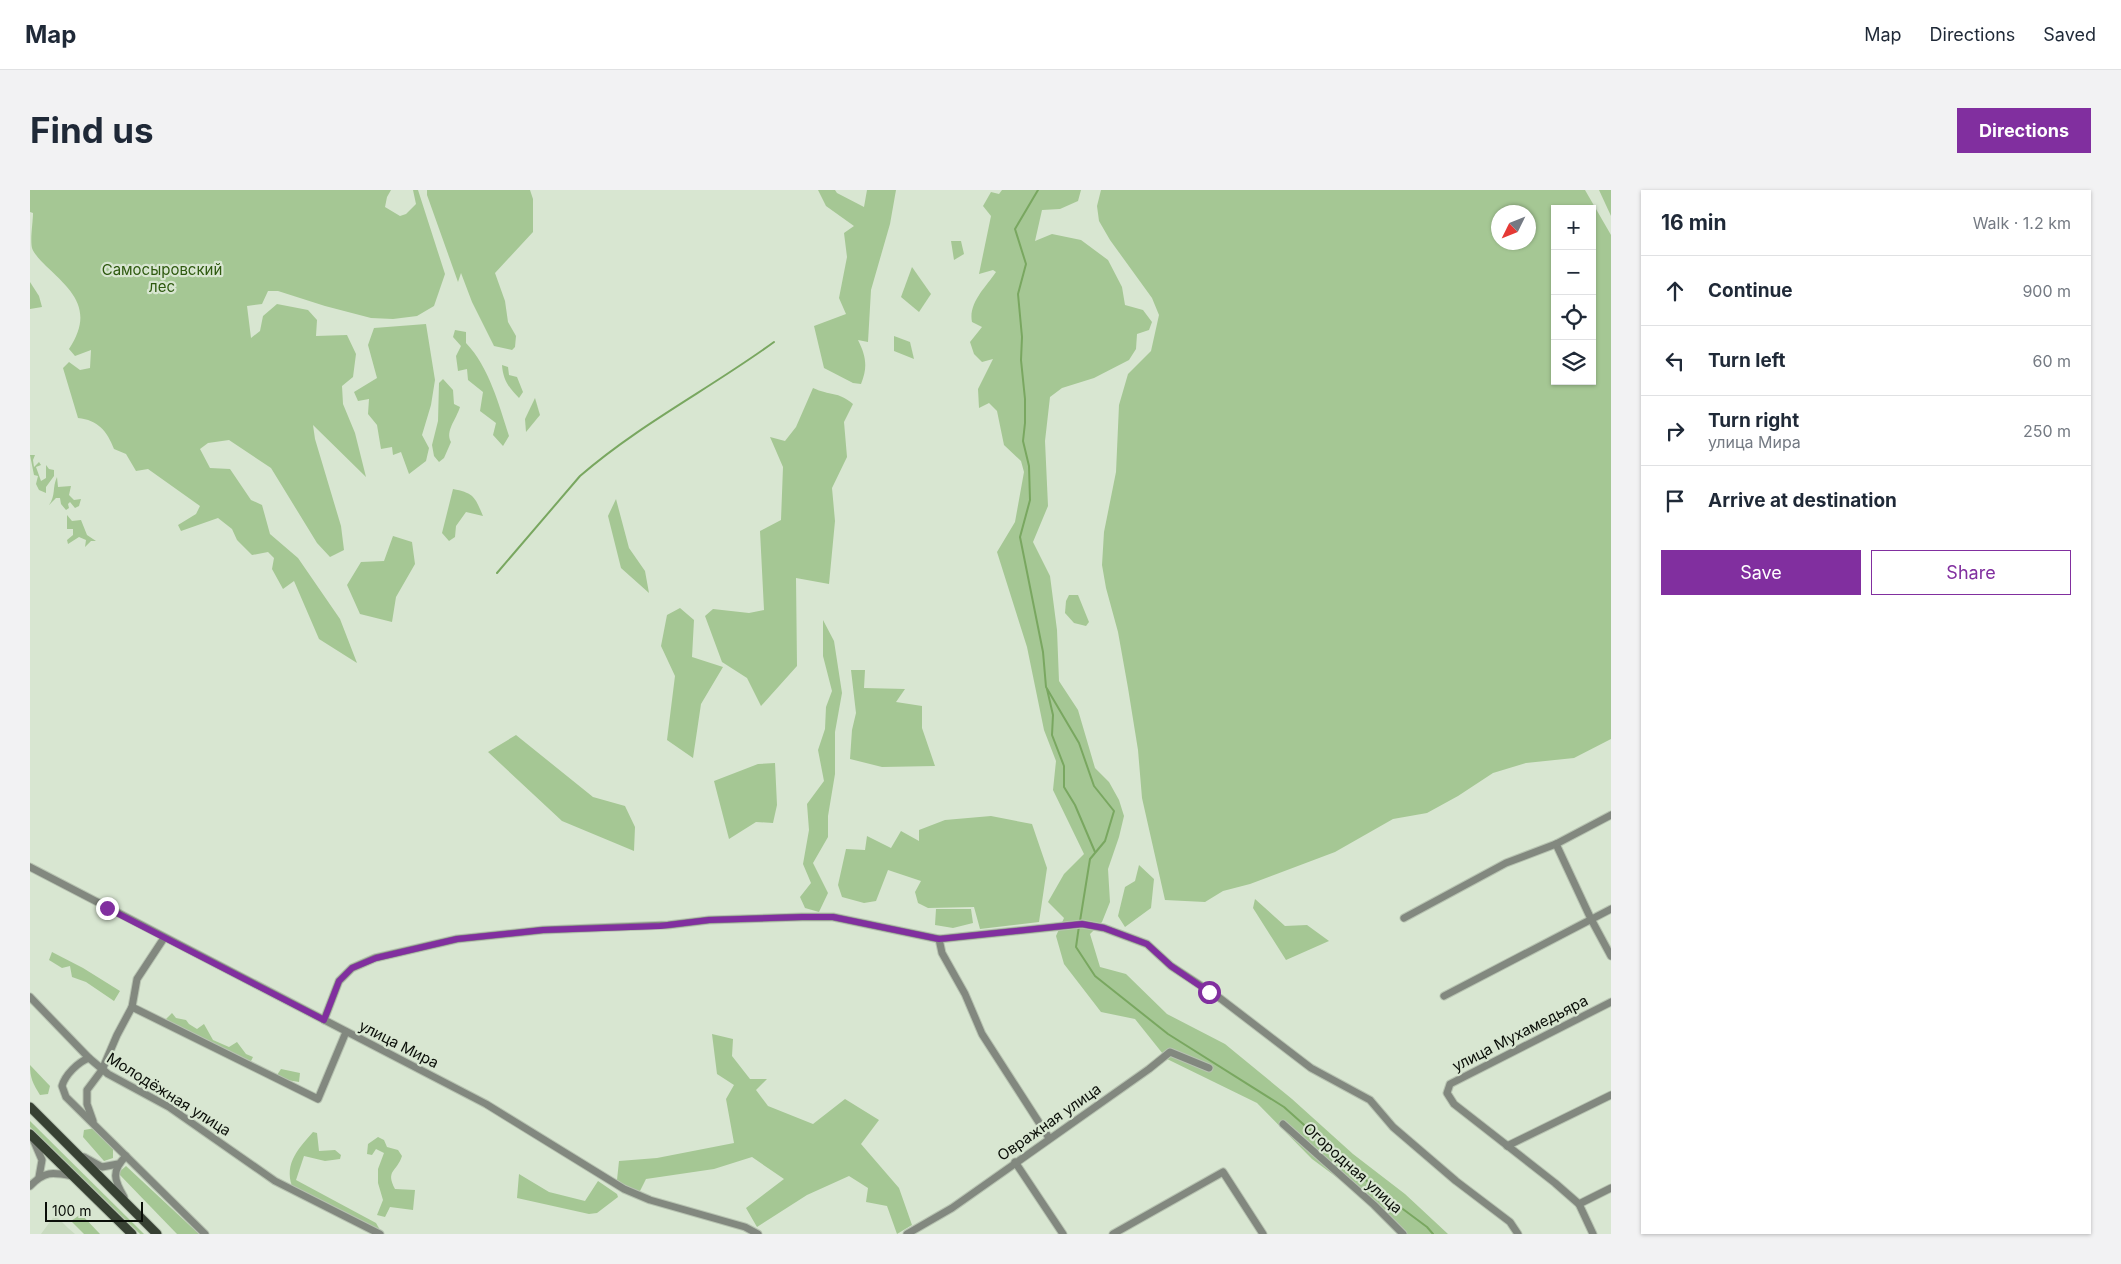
<!DOCTYPE html>
<html lang="en">
<head>
<meta charset="utf-8">
<style>
  :root { --surface:#fff; --page:#f2f2f3; --text:#1f2937; --muted:#747a83; --line:#e0e1e3; --accent:#812f9f }
  body { margin:0; font-family:Inter,sans-serif; background:var(--page); color:var(--text) }
  .controls { position:absolute; right:15px; top:15px; display:grid; overflow:hidden; border-radius:0px; box-shadow:0 1px 4px #0004 }
  .controls button { width:45px; height:45px; display:grid; place-items:center; padding:0; border:0; border-bottom:1px solid var(--line); background:var(--surface); color:var(--text); font:25px sans-serif }
  .compass { position:absolute; left:1461px; top:15px; width:45px; height:45px; border-radius:50%; background:var(--surface); box-shadow:0 1px 4px #0004; rotate:227deg }
  .scale { position:absolute; left:15px; bottom:12px; width:98px; box-sizing:border-box; padding-left:5px; border:2px solid #0a0e08; border-top:0; font-size:14px; line-height:18px; white-space:nowrap; color:#0a0e08; -webkit-text-stroke:4px #d8e6d1; paint-order:stroke }
  .stop { position:absolute; width:15px; height:15px; margin:-11px; border:4px solid #812f9f; border-radius:50%; background:#fff }
  .stop.end { background:#812f9f; border-color:#fff; box-shadow:0 1px 5px #0008 }
  .list { margin:0; padding:0; list-style:none }
  h2 { display:flex; justify-content:space-between; align-items:center; height:65px; margin:0; padding:0 20px; font-size:21px }
  h2 small { font-size:16px; font-weight:400; color:var(--muted) }
  .list li { display:grid; grid-template-columns:32px 1fr auto; gap:15px; align-items:center; box-sizing:border-box; height:70px; padding:0 20px; border-top:1px solid var(--line) }
  .list b { display:block; font-size:19px; white-space:nowrap }
  .list p { margin:0; font-size:16px; white-space:nowrap; color:var(--muted) }
  .list em { font-size:16px; font-style:normal; color:var(--muted) }
  .actions { display:flex; gap:10px; padding:15px 20px }
  .actions a { flex:1; padding:11px 0; border:1px solid var(--accent); border-radius:0px; text-align:center; font-size:18px; color:var(--accent) }
  .actions .main { background:var(--accent); color:#fff }
  .icon { flex:none; width:28px; height:28px; fill:none; stroke:currentColor; stroke-width:2; stroke-linecap:round; stroke-linejoin:round }
  .map { position:relative; flex:none; width:1581px; height:1044px; overflow:hidden; border-radius:0px }
  header { display:flex; align-items:center; gap:30px; box-sizing:border-box; height:70px; padding:0 25px; background:var(--surface); border-bottom:1px solid var(--line) }
  header strong { font-size:24px }
  nav { display:flex; gap:28px; margin-inline-start:auto; font-size:18px }
  .intro { display:flex; align-items:center; justify-content:space-between; box-sizing:border-box; height:120px; padding:0 30px }
  h1 { margin:0; font-size:35px }
  .button { padding:12px 22px; border-radius:0px; background:var(--accent); color:#fff; font-size:18px; font-weight:700 }
  main { display:flex; gap:30px; padding:0 30px }
  aside { flex:1; background:var(--surface); border-radius:0px; box-shadow:0 1px 4px #0004 }
  .map>svg:first-child { display:block }
</style>
</head>
<body>
<header>
<strong>Map</strong>
<nav><a>Map</a><a>Directions</a><a>Saved</a></nav>
</header>
<div class="intro"><h1>Find us</h1><a class="button">Directions</a></div>
<main>
<div class="map">
<svg width="1581" height="1044" viewBox="0 0 1581 1044">
  <rect width="100%" height="100%" fill="#d8e6d1"/>
  <polygon fill="#c8dabf" points="25,1025 38,1038 45,1044 11,1044"/>
  <g fill="#a5c794" fill-rule="evenodd">
    <path d="M0,0H361L357,7L355,17L370,26L376,24L386,14L383,0H388L415,84L404,116L387,126L363,129L341,128L295,116L248,101H238L232,114L217,116L221,148L230,141L233,126L247,114L278,120L287,130L286,146L317,145L326,164L323,187L312,196L313,214L325,243L336,287L283,235L285,249L311,336L314,360L300,367L287,353L241,278L199,250L178,253L170,259L180,278L200,279L221,310L232,315L240,344L268,368L310,429L327,473L289,449L264,391L253,399L242,379L244,368L238,362L222,365L207,350L202,339L188,328L151,341L148,335L166,324L170,316L118,279L106,281L96,264L84,259C77,241 68,230 48,228L33,178L39,172L50,180L60,178L61,160L45,166L39,159C64,121 44,102 16,76C12,72 4,64 2,58C0,49 3,32 3,23L0,22Z"/>
    <polygon points="397,0 500,0 503,9 503,42 465,83 475,111 478,132 486,146 485,157 482,160 464,156 442,112 431,83 428,92 397,5"/>
    <path d="M788,0H805L807,3L834,17L837,0H866L860,34L841,100L838,152L828,150C836,166 838,177 831,194L823,193L794,178L784,136L816,124L809,108L817,67L814,43L824,36L796,16Z"/>
    <path d="M972,0H1051L1048,11L1030,19L1012,20L1005,51L1022,44L1051,50L1078,70L1092,97L1095,115L1113,120L1122,132L1119,140L1107,144L1106,159L1099,170L1064,188L1032,198L1020,207L1015,251L1018,316L1003,352L1020,386L1027,440L1029,491L1048,520L1065,578L1079,592L1089,610L1094,626L1089,647L1078,679L1080,712L1072,732L1060,744L1070,777L1096,784L1137,824L1195,854L1262,909L1323,964L1375,1004L1418,1044H1374L1340,1012L1282,969L1227,913L1137,869L1105,829L1071,822L1034,774L1026,746L1034,728L1018,712L1034,684L1054,664L1023,600L1026,571L1014,540L997,457L967,362L985,332L994,282L991,271L974,255L967,221L959,213L949,218L948,199L963,169L952,172L944,164L940,152L952,137L942,132C938,113 956,97 966,82L963,80L949,84L961,26L953,16L961,2L969,4Z"/>
    <path d="M1071,0H1555L1581,45V549L1544,568L1496,573L1463,583L1428,606L1397,623L1363,629L1305,662L1220,694L1193,701L1175,712L1135,710L1112,608L1108,560L1098,498L1088,442L1076,398L1072,375L1074,342L1086,282L1089,215L1098,184L1121,161L1129,125L1122,108L1080,50L1069,31L1067,16ZM1525,19H1562V191H1525ZM1498,22V52H1468V22Z"/>
    <polygon points="1569,0 1581,0 1581,26"/>
    <polygon points="921,51 931,51 934,64 924,70"/>
    <polygon points="882,77 901,104 889,122 871,107"/>
    <polygon points="0,92 9,106 12,117 0,119"/>
    <polygon points="396,134 405,190 401,215 392,245 399,258 396,271 379,284 371,262 363,265 362,257 351,259 347,235 338,224 339,209 328,211 324,202 347,188 338,155 344,138"/>
    <path d="M425,140L436,142V153C459,177 469,215 479,246L473,256L463,245L466,233L450,221L453,202L438,190L437,179L428,181L426,166L431,156L423,147Z"/>
    <polygon points="864,146 880,152 884,169 864,161"/>
    <path d="M472,175L478,177L479,185L487,187L493,202L489,208C479,198 473,190 472,175Z"/>
    <path d="M413,189L423,200L424,214L430,217C426,230 415,241 421,252L414,268L409,272L404,266L402,255L408,231L409,193Z"/>
    <path d="M783,198C800,206 808,201 823,214L814,232L817,267L802,298L805,331L799,394L766,388L767,476L731,516L717,488L692,472L675,426L683,419L719,423L734,420L730,341L751,330L753,277L740,247L755,251L766,237Z"/>
    <polygon points="505,208 510,225 496,242 495,229"/>
    <polygon points="0,265 5,265 3,270 4,277 9,272 11,275 6,277 11,291 16,288 16,275 19,279 24,280 24,286 16,297 16,303 9,300 6,294 8,286 4,285"/>
    <path d="M27,287L28,297L41,296L39,305L44,310L51,309L49,316L45,318L40,312L38,314L39,318L36,320L31,314L30,308H26L19,315C26,305 22,298 27,287Z"/>
    <path d="M423,299C444,303 445,307 453,326L436,322L426,336L425,347L419,351L412,343Z"/>
    <polygon points="586,309 599,358 615,381 619,403 591,378 578,326"/>
    <polygon points="37,325 42,331 51,330 57,345 66,351 61,351 55,357 56,350 49,347 38,354 37,350 43,345 43,339 37,339"/>
    <polygon points="363,346 382,352 385,374 366,407 362,432 330,424 317,395 331,372 354,371"/>
    <polygon points="1039,405 1048,405 1059,432 1056,436 1044,433 1035,423 1036,411"/>
    <polygon points="650,418 664,430 662,467 693,477 671,514 663,568 637,550 645,486 631,456 637,425"/>
    <polygon points="793,430 804,451 812,503 805,542 805,584 798,626 798,647 783,673 798,703 789,722 775,718 770,707 781,693 773,674 779,640 777,614 794,591 788,560 795,539 796,517 802,501 793,466"/>
    <polygon points="821,480 835,480 834,498 875,499 866,512 892,516 892,538 905,576 852,577 820,569 822,540 826,523"/>
    <polygon points="486,545 563,607 595,616 605,637 604,661 532,631 458,562"/>
    <polygon points="745,573 747,615 743,633 726,632 699,649 684,591 728,574"/>
    <polygon points="961,626 1002,634 1017,678 1009,732 950,739 944,717 898,718 888,713 885,702 891,691 858,680 846,711 834,713 812,707 808,695 816,659 835,660 837,646 861,658 871,641 889,651 889,640 915,630"/>
    <polygon points="1109,675 1124,689 1121,718 1095,737 1088,726 1095,697 1105,691"/>
    <polygon points="1225,709 1255,736 1277,735 1299,751 1256,770 1223,718"/>
    <polygon points="906,719 941,719 943,733 923,738 905,735"/>
    <polygon points="22,762 53,778 90,801 84,811 56,792 42,787 40,776 32,778 19,770"/>
    <polygon points="142,823 146,828 156,830 159,834 167,839 174,834 183,850 199,857 207,852 216,864 223,867 220,873 135,830"/>
    <polygon points="682,844 703,849 702,866 720,889 737,889 726,900 738,916 783,934 815,909 849,930 831,954 869,998 882,1035 867,1044 857,1016 836,1012 838,998 819,986 777,1005 727,1037 716,1018 754,989 722,967 684,979 616,989 608,1005 587,990 589,971 627,968 704,953 696,909 704,895 687,884"/>
    <path d="M0,875L20,896L18,904L10,905C3,894 0,888 0,875Z"/>
    <polygon points="251,879 270,883 269,892 257,890 247,885"/>
    <polygon points="0,931 114,1044 110,1044 0,937"/>
    <polygon points="65,938 83,959 83,968 74,971 53,947 54,940"/>
    <path d="M283,942L287,943L289,961L305,960L311,965L310,969L295,971L274,966L266,990L346,1033L350,1040L262,996C254,973 269,958 283,942Z"/>
    <path d="M348,947L354,950L357,957L368,960L372,966C367,982 355,980 365,999L385,1000L383,1020L360,1017L355,1027L347,1025L353,1010L348,993V979L354,963L346,959L342,965L337,964L338,954Z"/>
    <polygon points="96,976 169,1044 147,1044 88,983"/>
    <polygon points="489,984 519,1002 555,1011 568,991 587,1004 588,1007 567,1023 559,1024 487,1008"/>
    <polygon points="51,1024 70,1044 54,1044 41,1031"/>
  </g>
  <g fill="none" stroke-linecap="round" stroke-linejoin="round">
    <g stroke="#79a760" stroke-width="2">
      <polyline points="1008,0 985,39 996,74 988,104 992,147 991,170 995,209 995,233 993,251 999,276 1000,310 990,347 1013,462 1016,497 1049,553 1064,596 1084,621 1075,651 1060,669 1050,731"/>
      <path d="M467,383L550,286C610,234 681,198 744,152"/>
      <polyline points="1017,499 1023,525 1022,545 1034,576 1034,597 1045,615 1065,662"/>
      <polyline points="1049,736 1046,757 1065,786 1138,844 1254,917 1346,999 1397,1037 1403,1044"/>
    </g>
    <g stroke="#b7c3b1" stroke-width="9">
      <g id="minor">
        <polyline points="1526,654 1561,729 1581,766"/>
        <polyline points="0,677 456,914 594,999 620,1010 715,1037 728,1044"/>
        <polyline points="1374,728 1476,673 1526,654 1581,625"/>
        <polyline points="909,749 912,763 935,804 952,844 1019,948"/>
        <polyline points="1414,806 1581,719"/>
        <polyline points="0,807 59,868"/>
        <polyline points="102,817 288,909 316,842"/>
        <polyline points="294,830 309,791 322,778 345,768 427,749 513,740 638,735 679,730 772,727 803,727 909,749 1052,734 1074,738 1117,754 1141,776 1191,809 1281,878 1340,910 1363,937 1426,991 1480,1032 1488,1044"/>
        <polyline points="63,931 57,914 57,900 72,880 87,845 102,817 107,789 134,748"/>
        <polyline points="1253,934 1344,1015 1373,1044"/>
        <polyline points="3,949 12,970 9,987"/>
        <polyline points="1477,956 1581,905"/>
        <polyline points="54,967 72,977 88,974"/>
        <polyline points="985,972 1033,1044"/>
        <path d="M0,996C15,981 22,982 42,986"/>
        <path d="M94,1007C84,990 81,981 96,966"/>
        <polyline points="1549,1014 1525,993 1424,914 1417,903 1420,894 1581,812"/>
        <path d="M175,1044L36,907L32,896C35,885 48,872 59,868L78,884L139,917L245,991L350,1044"/>
        <polyline points="877,1044 922,1018 1119,879 1140,862 1179,878"/>
        <polyline points="1083,1044 1193,982 1233,1044"/>
        <polyline points="1563,1044 1549,1014 1581,998"/>
      </g>
    </g>
    <g stroke="#b7c3b1" stroke-width="11">
      <g id="major">
        <polyline points="0,917 127,1044"/>
        <polyline points="0,944 102,1044"/>
      </g>
    </g>
    <use href="#minor" stroke="#82887f" stroke-width="7"/>
    <use href="#major" stroke="#374133" stroke-width="9"/>
  </g>
  <g fill="none" stroke-linecap="round" stroke-linejoin="round">
    <polyline stroke="#812f9f" stroke-width="6" points="77,718 294,830 309,791 322,778 346,768 427,749 513,740 630,736 679,730 772,727 803,727 909,749 1052,734 1074,738 1117,754 1141,776 1179,802"/>
  </g>
  <g text-anchor="middle" dominant-baseline="central" stroke-width="4.5" stroke-linejoin="round" paint-order="stroke">
    <g font-size="15" fill="#2e590f" stroke="#d8e6d1">
      <text x="132" y="79">Самосыровский<tspan x="132" dy="17">лес</tspan></text>
    </g>
    <g font-size="15" fill="#0a0e08" stroke="#d8e6d1">
      <text transform="translate(1490 843) rotate(-27)">улица Мухамедьяра</text>
      <text transform="translate(369 854) rotate(27)">улица Мира</text>
      <text transform="translate(139 904) rotate(32)">Молодёжная улица</text>
      <text transform="translate(1019 932) rotate(-35)">Овражная улица</text>
      <text transform="translate(1323 978) rotate(42)">Огородная улица</text>
    </g>
  </g>
</svg>
<div class="controls">
<button>+</button>
<button>−</button>
<button><svg class="icon" aria-label="locate" viewBox="0 0 24 24"><circle cx="12" cy="12" r="6"/><path d="M12 2v4M12 18v4M2 12h4M18 12h4"/></svg></button>
<button><svg class="icon" aria-label="layers" viewBox="0 0 24 24"><path d="M12 4l9 5-9 5-9-5zM3 14l9 5 9-5"/></svg></button>
</div>
<svg class="compass" viewBox="-18 -18 36 36"><path d="M0-13l5 13h-10z" fill="#e53935"/><path d="M0 13l5-13h-10z" fill="#747a83"/></svg>
<div class="scale">100 m</div>
<div class="stop" style="left:1179px;top:802px"></div>
<div class="stop end" style="left:77px;top:718px"></div>
</div>
<aside>
<h2>16 min<small>Walk · 1.2 km</small></h2>
<ul class="list">
<li><svg class="icon" aria-label="ahead" viewBox="0 0 24 24"><path d="M12 20V5M6 11l6-6 6 6"/></svg><div><b>Continue</b></div><em>900 m</em></li>
<li><svg class="icon" aria-label="left" viewBox="0 0 24 24"><path d="M17 20v-9H6M10 6l-5 5 5 5"/></svg><div><b>Turn left</b></div><em>60 m</em></li>
<li><svg class="icon" aria-label="right" viewBox="0 0 24 24"><path d="M7 20v-9h11M14 6l5 5-5 5"/></svg><div><b>Turn right</b><p>улица Мира</p></div><em>250 m</em></li>
<li><svg class="icon" aria-label="arrive" viewBox="0 0 24 24"><path d="M6 21V4h12l-3 4 3 4H6"/></svg><div><b>Arrive at destination</b></div></li>
</ul>
<div class="actions"><a class="main">Save</a><a>Share</a></div>
</aside>
</main>
</body>
</html>
